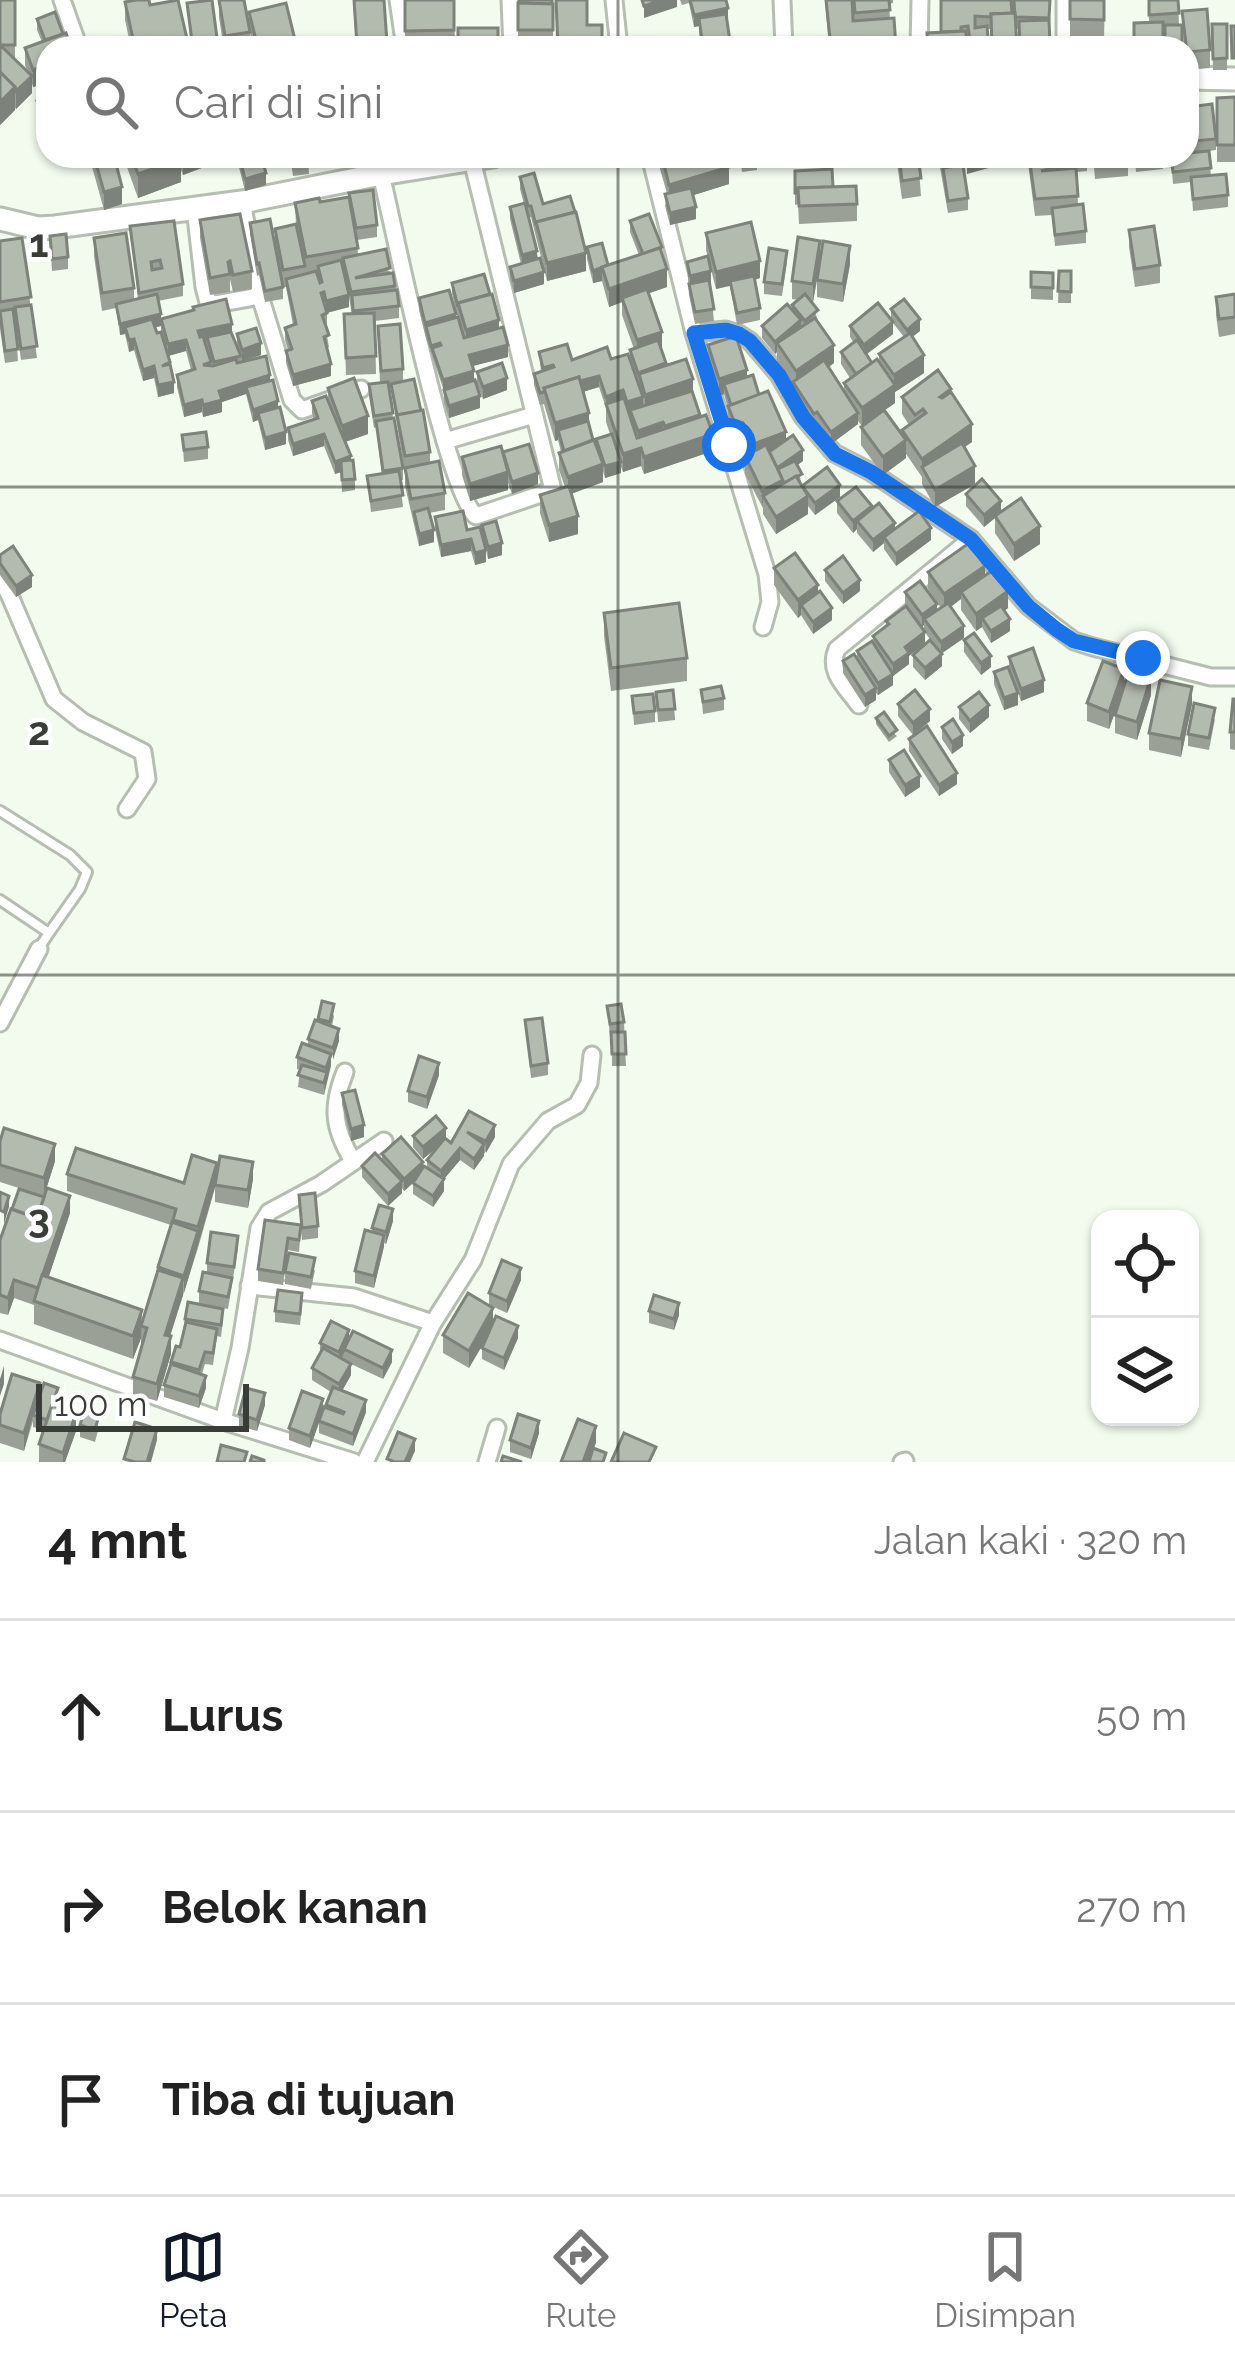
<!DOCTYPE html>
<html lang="id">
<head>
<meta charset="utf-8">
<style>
  :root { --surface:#fff; --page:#f2f2f2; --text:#222; --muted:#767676; --line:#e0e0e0; --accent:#111827 }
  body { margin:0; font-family:Raleway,sans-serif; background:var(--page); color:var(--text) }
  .controls { position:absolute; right:36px; bottom:36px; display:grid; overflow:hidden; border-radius:24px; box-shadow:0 3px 9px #0004 }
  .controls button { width:108px; height:108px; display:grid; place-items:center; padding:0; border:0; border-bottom:3px solid var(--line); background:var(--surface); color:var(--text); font:60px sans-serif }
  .scale { position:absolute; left:36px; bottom:30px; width:213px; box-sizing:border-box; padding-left:12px; border:6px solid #393c37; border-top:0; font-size:33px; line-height:42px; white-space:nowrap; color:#393c37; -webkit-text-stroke:9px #fff; paint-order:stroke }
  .stop { position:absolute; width:36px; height:36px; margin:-27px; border:9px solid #1a73e8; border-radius:50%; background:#fff }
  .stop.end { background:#1a73e8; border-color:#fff; box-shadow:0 3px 12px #0008 }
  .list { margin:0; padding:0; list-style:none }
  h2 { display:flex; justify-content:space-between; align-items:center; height:156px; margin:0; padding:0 48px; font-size:51px }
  h2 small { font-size:39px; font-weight:400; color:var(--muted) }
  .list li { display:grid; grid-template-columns:78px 1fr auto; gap:36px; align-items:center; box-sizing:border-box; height:192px; padding:0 48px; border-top:3px solid var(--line) }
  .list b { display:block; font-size:45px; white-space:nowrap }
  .list em { font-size:39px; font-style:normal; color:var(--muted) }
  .icon { flex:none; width:66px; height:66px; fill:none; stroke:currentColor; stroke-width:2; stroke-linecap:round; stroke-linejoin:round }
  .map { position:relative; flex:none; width:1235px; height:1462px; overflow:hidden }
  .search { position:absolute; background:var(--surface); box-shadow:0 3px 9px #0004; left:36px; right:36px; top:36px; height:132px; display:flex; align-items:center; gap:30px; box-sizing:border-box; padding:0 42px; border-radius:36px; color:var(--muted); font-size:45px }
  .sheet { height:732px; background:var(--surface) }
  nav { display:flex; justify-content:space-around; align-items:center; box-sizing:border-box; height:168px; border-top:3px solid var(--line); background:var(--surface); font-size:33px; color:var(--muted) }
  nav a { display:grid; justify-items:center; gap:6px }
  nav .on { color:var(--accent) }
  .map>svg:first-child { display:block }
</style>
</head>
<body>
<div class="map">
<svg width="1235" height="1462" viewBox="0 0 1235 1462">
  <rect width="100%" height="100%" fill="#f3fbee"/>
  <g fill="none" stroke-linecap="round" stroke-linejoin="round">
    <g stroke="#b6bdb1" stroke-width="14">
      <g id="lane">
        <polyline points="0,811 70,855 87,872 80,889 49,933"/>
        <polyline points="0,900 49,933 39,948"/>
      </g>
    </g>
    <g stroke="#b6bdb1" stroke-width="21">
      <g id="street">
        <polyline points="62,0 79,48"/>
        <polyline points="398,0 405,48"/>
        <polyline points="510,0 512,48"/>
        <polyline points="614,0 619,48"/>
        <polyline points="782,0 784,48"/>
        <polyline points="1065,0 1065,48"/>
        <polyline points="919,48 920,0"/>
        <polyline points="650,156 694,333 726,330 739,334 750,341 779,375 803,417 834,453 871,472 971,539 1028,606 1074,641 1093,647 1211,677 1235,677"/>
        <path d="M381,174C394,228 447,492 476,516L550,491L552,486L472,160"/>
        <polyline points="242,202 260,296 292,400 302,410 361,389"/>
        <polyline points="195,208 204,287 208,302 216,304 260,296"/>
        <polyline points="694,333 767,574 770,602 763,627"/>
        <polyline points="445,441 534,415"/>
        <polyline points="0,579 9,594 54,699 83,722 143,752 147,779 127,809"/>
        <path d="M859,705C846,687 827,672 837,649L971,539"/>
        <polyline points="0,1023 39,949"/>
        <path d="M345,1072C331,1107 333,1128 353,1161"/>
        <polyline points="249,1286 354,1297 433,1323"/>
        <polyline points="0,1340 223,1421 354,1462"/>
        <polyline points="223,1421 240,1348 259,1228 269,1212 321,1184 384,1141"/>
        <polyline points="365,1462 433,1323 473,1260 511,1164 548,1121 577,1105 589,1083 592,1055"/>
        <polyline points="487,1462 497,1428"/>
        <polyline points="902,1462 905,1461"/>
      </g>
    </g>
    <g stroke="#b6bdb1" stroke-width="27">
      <g id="secondary">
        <polyline points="1187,78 1235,79"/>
        <polyline points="0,219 38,228 55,227 242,202 381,174 493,156"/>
      </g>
    </g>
    <use href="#lane" stroke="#fff" stroke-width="8"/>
    <use href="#street" stroke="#fff" stroke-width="15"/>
    <use href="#secondary" stroke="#fff" stroke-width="21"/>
  </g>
  <g fill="#9aa096" fill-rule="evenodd">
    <polygon points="0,0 15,0 15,59 27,71 25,65 25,48 42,42 37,30 37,19 48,48 47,145 37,119 37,101 46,97 43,84 33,87 32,84 32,93 16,109 15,108 15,110 0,125"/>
    <polygon points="219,0 249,28 249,12 297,48 254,48 250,32 252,48 191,48 187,3 217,38 217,45 223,44 219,17"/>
    <polygon points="353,0 384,0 387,48 356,48"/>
    <polygon points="405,0 454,0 455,48 405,42"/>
    <polygon points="680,0 726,0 728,19 726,20 731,48 700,48 699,26 694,27 689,3 682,5"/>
    <polygon points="825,0 893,0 893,3 889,4 890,19 896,48 829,48"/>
    <polygon points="940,0 1050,0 1050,48 1019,48 1019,29 987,29 989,48 969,48 968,38 941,32"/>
    <polygon points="1070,0 1105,0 1104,38 1070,37"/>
    <polygon points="1148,0 1178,0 1179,25 1163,32 1149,22"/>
    <polygon points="125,2 150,5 188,48 131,48 125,20"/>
    <polygon points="518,3 553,4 553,48 518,48"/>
    <polygon points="1182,11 1210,50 1210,68 1187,70 1187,48 1184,48"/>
    <polygon points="1212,24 1227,24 1227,70 1213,70"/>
    <polygon points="1187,97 1191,153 1194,153 1189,119 1216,139 1216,150 1209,151 1211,176 1228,195 1228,207 1193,211 1191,182 1173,184 1171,158 1168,158 1168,156 1187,156"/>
    <polygon points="1235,97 1235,162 1217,162 1217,98"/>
    <polygon points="89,156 114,156 122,204 104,210"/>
    <polygon points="123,156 220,156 220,161 183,175 181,170 181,182 138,198"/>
    <polygon points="236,156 261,156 266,185 245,191"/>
    <polygon points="290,156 308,156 309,174 293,176"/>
    <polygon points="425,156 435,156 435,161 426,163"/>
    <polygon points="660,156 726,156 729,184 693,195 696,219 670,225 665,206 667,193 660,169"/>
    <polygon points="740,156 757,156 757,170 742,172"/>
    <polygon points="896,156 918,156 921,196 902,199"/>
    <polygon points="938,156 961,156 968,198 968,210 948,213"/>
    <polygon points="1027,156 1061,156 1063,169 1064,169 1063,156 1087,156 1087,171 1077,172 1078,205 1086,231 1086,243 1055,246 1052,215 1035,216"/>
    <polygon points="1093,156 1128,156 1128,176 1095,179"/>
    <polygon points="1135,156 1163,156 1163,169 1136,172"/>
    <polygon points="795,171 833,187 857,204 857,221 799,224 798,204 795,205"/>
    <polygon points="520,177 543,204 586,271 547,281 531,217 529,218 544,284 514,293 510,279 510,267 521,264 510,219 510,207 524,204 520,189"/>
    <polygon points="320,202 377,225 377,237 357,240 358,255 393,273 399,306 399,318 375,321 376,374 346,375 344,314 352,314 349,298 349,307 327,313 327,325 325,325 329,347 327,348 331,376 293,386 286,363 286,351 288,350 285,340 285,328 293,325 286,287 283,287 283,299 265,302 259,275 257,276 250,234 250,223 275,245 275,229 296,224 295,203"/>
    <polygon points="200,220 252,271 252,289 233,292 230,279 230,292 210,295 200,238"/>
    <path d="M630,221L662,252L667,287L649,293L661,349L666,365L693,395L713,451L644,474L641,466L623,472L621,467V473L605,478L603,471V482L571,494L578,534L549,542L540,513V495L565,487L559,470V453L561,452L558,440L555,441L544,404L540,405L534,385V374L541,371L539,352L572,360L630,358V350L634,349L622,315V302L609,307L602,281L593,283L587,259V247L608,265L639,255L630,232ZM599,387L606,408V422L610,434L596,439V446L589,426L583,392Z"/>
    <path d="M130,226L183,284V296L158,301L161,319L232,332L237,345V334L261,355L242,361L270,381L286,444L265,450L258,420L253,422L246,394L222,402V412L203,417L202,412L184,417L177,387V375L191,370L186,351L168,356L174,393L158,397L154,378L143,381L134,350L129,352L125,334L120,335L116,308L102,311L94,256V238L134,288V300L138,299ZM161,326V330L164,341L157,333L155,327Z"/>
    <polygon points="1129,230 1160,265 1160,283 1135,287 1129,247"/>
    <polygon points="706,233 760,278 755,280 760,308 760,320 737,325 730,286 716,289 706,250"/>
    <polygon points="50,236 68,257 68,269 52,271"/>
    <polygon points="22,238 37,358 21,360 15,317 18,361 5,363 0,329 0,241"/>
    <path d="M820,258L850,264L843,302L817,297V281L813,302H811L834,363L829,367L844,390V383L850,378L841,364V352L854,343L850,337V326L891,319V309L920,331L912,337L924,373L895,392V403L862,426L858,421V424L831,444L817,423L814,426L793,394V384L777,361V352L775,354L762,338V326L792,309V305L798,300L792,299V281ZM893,323L904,337L879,354V363H872L867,354L893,334Z"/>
    <polygon points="687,262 711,283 710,283 714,321 695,324 689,295"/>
    <polygon points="787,262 782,296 764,294 764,282"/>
    <polygon points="1059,271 1071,271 1071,303 1058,303"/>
    <polygon points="1031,272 1053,273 1053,300 1031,299"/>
    <polygon points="452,283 499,328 508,357 472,366 480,408 449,418 444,402 444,391 426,338 419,310 419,298 458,319 452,294"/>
    <polygon points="1235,294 1235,334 1219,337 1216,315 1216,297"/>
    <polygon points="378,326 403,369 403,381 430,452 430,463 445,493 445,510 429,513 434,542 419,546 405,486 405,474 391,388 389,388 393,418 403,468 403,480 400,480 403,507 371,512 367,476 382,474 376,427 374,428 369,396 369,384 380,383"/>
    <polygon points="708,345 747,376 759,395 786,440 803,461 797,465 802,486 840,497 815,515 808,506 808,514 776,534 763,514 763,508 745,474 745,465 743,466 728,423 728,409 724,394 719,396 708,363"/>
    <polygon points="477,372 507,390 483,399 477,384"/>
    <polygon points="328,388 368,434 345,442 355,479 355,490 342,492 341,472 335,474 324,446 293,456 288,440 288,428 314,420 312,413 312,401 328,401"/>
    <polygon points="951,393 972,442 964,447 975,484 935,507 922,484 922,477 906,454 906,458 883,475 861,445 861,427 902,434 902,430 909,425 902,414 902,397"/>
    <polygon points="182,435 208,447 208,459 184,462"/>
    <polygon points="503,452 538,484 512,494 508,483 508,490 470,501 462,475 462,457"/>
    <polygon points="966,494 1040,544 1014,561 995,533 995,518 984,527 966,506"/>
    <polygon points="837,501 872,509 895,530 931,540 896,566 884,549 884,543 873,552 857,533 857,529 853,533 837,513"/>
    <polygon points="435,517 482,535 482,525 502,555 488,559 486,550 486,562 475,565 471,551 441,557 435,529"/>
    <polygon points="0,555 32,587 16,597 0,575"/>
    <polygon points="774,568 818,593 832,620 813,634 801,615 798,618 774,585"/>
    <polygon points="825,570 860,591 843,604 825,581"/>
    <polygon points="928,572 985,576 1008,608 1004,611 1010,631 991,643 982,627 976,631 961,610 961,599 950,607 964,638 941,653 942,666 925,680 913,667 913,655 934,645 924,631 924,625 922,627 905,604 905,592 937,610 941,608 928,589"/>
    <polygon points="604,613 687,658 687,681 611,691 604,636"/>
    <polygon points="886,621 909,656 909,664 893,676 893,685 878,695 876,693 876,700 865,707 843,673 843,661 857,658 857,651 873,642 873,636 886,626"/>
    <polygon points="964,640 991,667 981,675 964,652"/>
    <polygon points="1009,657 1044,692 1021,701 1009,669"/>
    <polygon points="994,672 1018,705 1004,710 994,684"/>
    <polygon points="1124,685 1151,695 1137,740 1115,733 1115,715 1121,695 1109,729 1087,721 1087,703"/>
    <polygon points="673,690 675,720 658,722 656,692"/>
    <polygon points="701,690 724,698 724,710 703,714"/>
    <polygon points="632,696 655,711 655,722 634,725"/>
    <polygon points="1235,699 1235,750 1230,749 1230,732"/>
    <polygon points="898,704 930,721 913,735 898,716"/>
    <polygon points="1192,704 1181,757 1149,750 1149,733"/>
    <polygon points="959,707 989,717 970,733 959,719"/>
    <polygon points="876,718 897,736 889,742 876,724"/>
    <polygon points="1215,719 1209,750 1188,746 1188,734"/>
    <polygon points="942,727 963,746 952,754 942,739"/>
    <polygon points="909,739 957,784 939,796 909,751"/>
    <polygon points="889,760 920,787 905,797 889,772"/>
    <polygon points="322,1001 334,1016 332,1026 339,1041 331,1059 324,1095 298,1087 300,1070 297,1069 297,1057 308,1045 308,1039 318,1021"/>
    <polygon points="607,1006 624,1022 626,1066 612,1066 612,1036 610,1036"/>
    <polygon points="525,1020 548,1063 548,1075 531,1078"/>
    <polygon points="439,1075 427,1109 408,1102 408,1091"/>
    <polygon points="342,1093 364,1137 351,1141 342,1105"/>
    <polygon points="469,1111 495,1137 474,1170 460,1160 444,1179 444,1191 433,1207 413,1194 413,1183 404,1191 402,1188 402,1193 388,1206 362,1177 362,1166 382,1160 382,1154 427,1168 427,1160 440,1145 423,1159 413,1147 413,1136 446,1139 451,1143"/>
    <polygon points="0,1141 55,1161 44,1196 0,1182"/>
    <polygon points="67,1174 184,1183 253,1179 248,1208 215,1202 215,1188 198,1248 170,1336 171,1354 157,1401 133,1394 133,1377 142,1344 141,1344 141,1338 133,1359 34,1324 34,1305 14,1298 8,1315 0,1313 0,1240 70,1213 48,1278 142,1321 171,1225 67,1191"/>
    <polygon points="299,1195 318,1226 318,1238 302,1240 301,1228 299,1252 288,1250 283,1285 258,1281 258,1269 301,1225"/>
    <polygon points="393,1221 386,1244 384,1243 374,1288 355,1283 355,1271 372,1232 372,1228"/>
    <polygon points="238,1248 228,1309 199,1303 199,1291 207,1273 207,1263"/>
    <polygon points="315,1270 311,1289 285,1284 285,1272"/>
    <polygon points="521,1280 507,1313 489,1305 489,1293"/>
    <polygon points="302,1305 300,1325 275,1322 275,1311"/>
    <polygon points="649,1311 679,1315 674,1330 649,1323"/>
    <polygon points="185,1319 223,1320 221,1337 217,1336 213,1365 205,1364 202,1374 206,1388 199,1408 164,1397 164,1385 176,1346 180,1347"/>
    <polygon points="493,1322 518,1338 504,1370 482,1359 482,1348 485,1341 469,1368 443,1353 443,1335"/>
    <polygon points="349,1339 392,1362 383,1379 351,1364 351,1375 342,1391 366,1412 353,1446 319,1433 319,1423 310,1448 289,1440 289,1428 326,1408 331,1392 312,1380 312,1368 320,1354 320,1343"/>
    <polygon points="40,1396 58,1400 56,1406 76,1431 65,1462 39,1462 39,1444 44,1430 33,1427 33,1421 24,1451 0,1443 0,1414"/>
    <polygon points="265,1405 257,1431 239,1426 239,1414"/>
    <polygon points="80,1425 99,1427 95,1442 80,1437"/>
    <polygon points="539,1433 531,1459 510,1452 510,1440"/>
  </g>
  <g fill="#7d827a">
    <polygon points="662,0 677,0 677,7 644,18 644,6"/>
    <polygon points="728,8 728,19 700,26 699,18 699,26 694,27 694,15"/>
    <polygon points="48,64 48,82 43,77 43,84 33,87 33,70"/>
    <polygon points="32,76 32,93 16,109 16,91"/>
    <polygon points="15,87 15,110 0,125 0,102"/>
    <polygon points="187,156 220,156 220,161 183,175 183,158"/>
    <polygon points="967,156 996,156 996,166 967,174"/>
    <polygon points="1000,156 1020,156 1000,162"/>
    <polygon points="181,159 181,182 138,198 138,174"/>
    <polygon points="729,167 729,184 669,203 669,185"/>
    <polygon points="266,173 266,185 245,191 245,179"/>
    <polygon points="122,187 122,204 104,210 104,192"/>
    <polygon points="696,207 696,219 670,225 670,213"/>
    <polygon points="820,241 820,258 813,302 813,284"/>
    <polygon points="850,246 850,264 843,302 843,284"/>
    <polygon points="537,251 537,263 522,267 522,255"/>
    <polygon points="586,253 586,271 547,281 547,263"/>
    <polygon points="760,261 760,278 716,289 716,272"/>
    <polygon points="602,269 602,281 593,283 593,271"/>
    <polygon points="667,269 667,287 624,302 622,298 622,302 609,307 609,289"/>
    <polygon points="711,271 711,283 690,288 690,276"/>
    <polygon points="544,272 544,284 514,293 514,281"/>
    <polygon points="349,295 349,307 326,313 326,301"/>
    <polygon points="161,314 161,326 127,334 125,327 125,334 120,335 120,324"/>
    <polygon points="456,314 456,326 426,326 425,335 425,323"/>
    <polygon points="920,319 920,331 907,341 907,330"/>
    <polygon points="499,320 499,338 466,347 466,330"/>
    <polygon points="801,320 801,332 777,343 777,352 775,354 775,342"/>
    <polygon points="893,322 893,334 864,356 864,345"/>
    <polygon points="232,324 232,335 207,337 207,341 198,343 198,331"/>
    <polygon points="662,332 662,349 637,358 637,340"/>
    <polygon points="134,339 134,350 129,352 129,340"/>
    <polygon points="186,340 186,351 168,356 168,344"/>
    <polygon points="261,343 261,355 242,361 242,350"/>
    <polygon points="508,345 508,357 469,367 469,355"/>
    <polygon points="834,345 834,363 796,389 796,371"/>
    <polygon points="924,355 924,373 895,392 895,403 862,426 862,408 894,386 894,375"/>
    <polygon points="331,364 331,376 293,386 293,375"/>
    <polygon points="154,366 154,378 143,381 143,370"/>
    <polygon points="747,370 747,387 724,384 724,394 719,396 719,379"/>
    <polygon points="474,371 474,383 443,392 443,380"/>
    <polygon points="270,375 270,387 246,387 246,394 222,402 222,412 203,417 203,405 219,391"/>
    <polygon points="599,376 599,387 549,402 545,392"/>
    <polygon points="507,378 507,390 483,399 483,387"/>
    <polygon points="693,379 693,397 645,413 645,395"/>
    <polygon points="174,382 174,393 158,397 158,385"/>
    <polygon points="623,390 623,402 606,404 606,397"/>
    <polygon points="480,396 480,408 449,418 449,406"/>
    <polygon points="643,397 643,409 627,414 627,402"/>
    <polygon points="202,400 202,412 184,417 184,405"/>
    <polygon points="278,401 278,412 258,413 258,420 253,422 253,410"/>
    <polygon points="589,413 589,431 558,430 558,440 555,441 555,423"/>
    <polygon points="858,413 858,424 831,444 831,432"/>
    <polygon points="368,416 368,434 342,443 342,426"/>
    <polygon points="663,422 663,434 638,443 638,431"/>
    <polygon points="972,424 972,442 926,474 922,467 922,477 922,459"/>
    <polygon points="286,432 286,444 265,450 265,438"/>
    <polygon points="786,432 786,449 745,456 745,465 743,466 743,448"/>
    <polygon points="324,434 324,446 293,456 293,444"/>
    <polygon points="713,434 713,451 644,474 644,457"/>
    <polygon points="906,440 906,458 883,475 883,457"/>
    <polygon points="641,448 641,466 623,472 623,454"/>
    <polygon points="803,450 803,461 781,477 777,468"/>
    <polygon points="351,456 351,468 341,461 341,472 335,474 335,462"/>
    <polygon points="621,462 621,473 605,478 605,466"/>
    <polygon points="603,464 603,482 568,495 568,477"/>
    <polygon points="975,466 975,484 935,507 935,490"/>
    <polygon points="508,472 508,490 470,501 470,484"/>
    <polygon points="538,473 538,484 512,494 512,482"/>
    <polygon points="783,480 783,498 763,496 762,508 762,491"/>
    <polygon points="840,485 840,497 815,515 815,503"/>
    <polygon points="808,496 808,514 776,534 776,517"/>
    <polygon points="1001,501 1001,513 984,527 984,515"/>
    <polygon points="872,506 872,518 857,521 857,529 853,533 853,521"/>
    <polygon points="578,516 578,534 549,542 549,525"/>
    <polygon points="895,523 895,535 884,537 884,543 873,552 873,540"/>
    <polygon points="1040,526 1040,544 1014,561 1014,544"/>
    <polygon points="931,528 931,540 896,566 896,554"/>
    <polygon points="434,530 434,542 419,546 419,534"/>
    <polygon points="471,539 471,551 441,557 441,545"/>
    <polygon points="502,543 502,555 488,559 488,547"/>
    <polygon points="486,550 486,562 475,565 475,553"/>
    <polygon points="985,566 985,583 961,592 961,599 944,612 944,594"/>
    <polygon points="32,575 32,587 16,597 16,586"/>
    <polygon points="860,580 860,591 843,604 843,593"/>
    <polygon points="818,585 818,603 801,605 801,615 798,618 798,600"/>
    <polygon points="1008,591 1008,608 986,624 982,618 982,627 976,631 976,614"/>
    <polygon points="937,604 937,616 924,619 924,625 922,627 922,615"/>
    <polygon points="832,608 832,620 813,634 813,622"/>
    <polygon points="1010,619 1010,631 991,643 991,631"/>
    <polygon points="964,626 964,638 941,654 941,642"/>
    <polygon points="925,632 925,644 909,656 909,664 893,676 893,664 905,647"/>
    <polygon points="942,654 942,666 925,680 925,668"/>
    <polygon points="991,656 991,667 981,675 981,663"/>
    <polygon points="1124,669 1124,687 1109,729 1109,712"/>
    <polygon points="893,674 893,685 878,695 878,683"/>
    <polygon points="1151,677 1151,695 1137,740 1137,722"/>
    <polygon points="1044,680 1044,692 1021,701 1021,689"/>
    <polygon points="1192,687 1192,704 1181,757 1181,739"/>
    <polygon points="876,688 876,700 865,707 865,695"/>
    <polygon points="1018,693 1018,705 1004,710 1004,698"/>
    <polygon points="989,705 989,717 970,733 970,721"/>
    <polygon points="930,709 930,721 913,735 913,723"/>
    <polygon points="963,735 963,746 952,754 952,742"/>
    <polygon points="957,773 957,784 939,796 939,785"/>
    <polygon points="920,776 920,787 905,797 905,785"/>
    <polygon points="339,1029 339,1041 333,1060 333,1048"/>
    <polygon points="331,1054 331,1066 324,1095 326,1068"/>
    <polygon points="439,1063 439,1075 427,1109 427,1097"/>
    <polygon points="364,1125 364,1137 351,1141 351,1129"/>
    <polygon points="495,1125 495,1137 486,1153 486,1141"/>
    <polygon points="446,1128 446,1140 423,1159 423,1147"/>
    <polygon points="55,1144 55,1161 44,1196 44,1178"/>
    <polygon points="484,1144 484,1156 474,1170 474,1159"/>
    <polygon points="460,1148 460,1160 444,1179 444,1191 433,1207 433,1196 441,1183 441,1171"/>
    <polygon points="253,1162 253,1179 248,1208 248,1190"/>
    <polygon points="423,1162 423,1174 404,1191 404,1179"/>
    <polygon points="217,1163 217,1180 184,1293 184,1276"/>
    <polygon points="402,1181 402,1193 388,1206 388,1194"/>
    <polygon points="9,1196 9,1207 4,1224 4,1212"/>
    <polygon points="70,1196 70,1213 39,1306 39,1289"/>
    <polygon points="393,1209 393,1221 386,1244 386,1232"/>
    <polygon points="384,1235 384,1247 374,1288 374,1276"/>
    <polygon points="521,1268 521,1280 507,1313 507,1301"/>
    <polygon points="183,1278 183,1295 165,1352 165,1335"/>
    <polygon points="14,1280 14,1298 8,1315 8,1298"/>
    <polygon points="679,1303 679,1315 674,1330 674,1319"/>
    <polygon points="493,1308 493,1326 469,1368 469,1351"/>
    <polygon points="142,1310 141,1338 133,1359 133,1336"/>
    <polygon points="518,1326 518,1338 504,1370 504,1358"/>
    <polygon points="349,1330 349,1342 339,1364 339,1352"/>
    <polygon points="171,1336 171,1354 157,1401 157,1384"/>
    <polygon points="392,1350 392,1362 383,1379 383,1368"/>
    <polygon points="351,1364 351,1375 339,1396 339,1384"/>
    <polygon points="4,1366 4,1384 0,1396 0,1379"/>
    <polygon points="206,1376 206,1388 199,1408 199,1396"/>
    <polygon points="40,1383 40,1401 33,1415 24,1451 24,1433"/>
    <polygon points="265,1393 265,1405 257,1431 257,1420"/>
    <polygon points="323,1399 323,1411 310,1448 310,1436"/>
    <polygon points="366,1400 366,1412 353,1446 353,1434"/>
    <polygon points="76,1413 76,1431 65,1462 63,1462 63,1453"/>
    <polygon points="539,1421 539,1433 531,1459 531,1448"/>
    <polygon points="596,1426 596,1443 589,1462 583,1462"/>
    <polygon points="157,1429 157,1440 151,1462 147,1462"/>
    <polygon points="415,1439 415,1451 410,1462 405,1462"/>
  </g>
  <g fill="#b3baae" stroke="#7d827a" stroke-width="3" fill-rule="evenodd">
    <rect x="0" y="0" width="15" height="45"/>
    <polygon points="136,0 149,0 150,5 178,0 188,43 162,48 161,43 158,43 159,48 135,48 125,2"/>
    <polygon points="212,0 217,38 192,41 187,3"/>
    <polygon points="219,0 244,0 250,32 225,36"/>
    <polygon points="354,0 384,0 387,43 357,45"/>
    <polygon points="405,0 454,0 454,30 405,31"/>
    <polygon points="519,0 552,0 552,4 519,3"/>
    <polygon points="556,0 587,0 587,25 602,25 602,48 558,48"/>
    <polygon points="642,0 662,0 644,6"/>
    <polygon points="690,0 726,0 728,8 694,15"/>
    <polygon points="826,0 852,0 853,21 894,18 896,48 831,48"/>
    <polygon points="854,0 889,0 890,10 855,13"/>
    <polygon points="941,0 1011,0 1012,13 991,14 991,17 975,16 975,28 987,26 989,48 971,48 968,26 961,27 961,31 941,32"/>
    <polygon points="1014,0 1050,0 1049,18 1015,17"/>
    <polygon points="1070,0 1104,0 1104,20 1070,19"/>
    <polygon points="1149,0 1178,0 1179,13 1149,15"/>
    <polygon points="286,3 297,48 258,48 249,12"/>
    <polygon points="518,3 553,4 553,30 518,30"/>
    <polygon points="1207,9 1210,50 1187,52 1182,11"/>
    <polygon points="55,12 63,34 45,40 37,19"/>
    <polygon points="1015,13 1017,48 992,48 991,14"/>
    <polygon points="726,14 731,48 703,48 699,18"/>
    <polygon points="1049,20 1050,44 1020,45 1019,21"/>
    <polygon points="1163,22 1163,48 1134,48 1134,23"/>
    <polygon points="1212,24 1227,24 1227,58 1213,59"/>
    <rect x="1165" y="25" width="17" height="23"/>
    <polygon points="1231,26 1235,26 1235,58 1232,58"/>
    <rect x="458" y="28" width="40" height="20"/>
    <polygon points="966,31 966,48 928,48 927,33"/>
    <polygon points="66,33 71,48 48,48 48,64 33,70 25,48"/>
    <polygon points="454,37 455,48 409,48 409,40"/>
    <polygon points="645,40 646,48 630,48 629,42"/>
    <polygon points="250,41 252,48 234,48 233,45"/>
    <polygon points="231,42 233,48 206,48"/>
    <polygon points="0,45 32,76 16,91 15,87 0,72"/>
    <polygon points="827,45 827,48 807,48 807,46"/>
    <polygon points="0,72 15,87 0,102"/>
    <polygon points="48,97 48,127 47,127 37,101"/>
    <polygon points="1187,97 1191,138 1187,139"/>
    <polygon points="1235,97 1235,145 1217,145 1217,98"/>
    <polygon points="1212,104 1216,139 1194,141 1189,107"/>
    <polygon points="1209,151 1211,168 1173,172 1171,156 1187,156 1187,153"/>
    <polygon points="94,156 114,156 122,187 104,192"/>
    <polygon points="131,156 180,156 181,159 138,174"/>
    <polygon points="239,156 261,156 266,173 245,179"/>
    <polygon points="292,156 308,156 309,162 293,164"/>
    <polygon points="662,156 726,156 729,167 669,185"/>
    <polygon points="742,156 757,156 757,158 742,160"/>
    <polygon points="899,156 918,156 921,178 902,181"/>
    <polygon points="941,156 961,156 961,157 941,160"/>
    <polygon points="1029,156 1061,156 1063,166 1041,171 1076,168 1078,196 1035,199"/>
    <polygon points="1094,156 1128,156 1128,158 1095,161"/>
    <polygon points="963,165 968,198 948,201 943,168"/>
    <polygon points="832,169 833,187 798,188 798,193 795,193 795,171"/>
    <polygon points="534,173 543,204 570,196 575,212 536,222 536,225 531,206 528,206 520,177"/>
    <polygon points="1226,174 1228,195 1193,199 1191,177"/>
    <polygon points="856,186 857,204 799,206 798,188"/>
    <polygon points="691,188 696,207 670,213 665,194"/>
    <polygon points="373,190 377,225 356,228 349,193"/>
    <polygon points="349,197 358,248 306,257 295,203 319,198 320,202"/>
    <polygon points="525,203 537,251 522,255 510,207"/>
    <polygon points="1083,204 1086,231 1055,235 1052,208"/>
    <polygon points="576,212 586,253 547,263 536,222"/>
    <polygon points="240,214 252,271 233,275 230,261 228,262 230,274 210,278 200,220"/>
    <polygon points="649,214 662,247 643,254 630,221"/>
    <polygon points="270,219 283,287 265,291 259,263 257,264 250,223"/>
    <path d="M174,221L183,284L139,293L130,226ZM160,260L162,268L152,270L151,262Z"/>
    <polygon points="751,222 760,261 716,272 706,233"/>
    <polygon points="296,224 305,266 283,270 275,229"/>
    <polygon points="1154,226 1160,265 1135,269 1129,230"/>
    <polygon points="126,233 134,288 102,293 94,238"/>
    <polygon points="66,234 68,257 52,259 50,236"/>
    <polygon points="798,237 820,241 813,284 792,281"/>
    <polygon points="22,238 31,297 0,302 0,241"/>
    <polygon points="823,241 850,246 843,284 817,280"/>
    <polygon points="602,243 608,265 593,271 587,247"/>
    <polygon points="660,248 667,269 609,289 602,267"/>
    <polygon points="769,248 787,251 782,284 764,282"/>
    <polygon points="386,249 390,268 355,278 393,273 395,286 351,292 343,258"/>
    <polygon points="708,256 711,271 690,276 687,262"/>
    <polygon points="540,258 544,272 514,281 510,267"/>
    <polygon points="341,260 349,295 326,301 324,292 321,293 327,313 322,315 329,335 324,337 331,364 293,375 286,351 292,349 285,328 296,324 286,279 316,271 320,283 322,282 318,266"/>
    <polygon points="1059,271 1071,271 1071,292 1058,291"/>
    <polygon points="1031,272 1053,273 1053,288 1031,287"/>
    <polygon points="484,274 490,294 458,303 458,307 452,283"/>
    <polygon points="754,276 760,308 737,313 730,281"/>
    <polygon points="709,280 714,309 695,312 689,284"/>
    <polygon points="647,289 662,332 637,340 622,298"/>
    <polygon points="397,290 399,306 353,311 352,295"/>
    <polygon points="449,290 456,314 425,323 419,298"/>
    <polygon points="157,294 161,314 120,324 116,304"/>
    <polygon points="492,294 499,320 466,330 458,303"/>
    <polygon points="805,294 818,310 805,321 792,305"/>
    <polygon points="1235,294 1235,317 1219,319 1216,297"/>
    <polygon points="226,299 232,324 198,331 200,337 203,336 211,362 203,365 213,366 236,359 237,363 266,356 270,375 219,391 222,400 203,405 202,400 184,405 177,375 195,369 186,340 168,344 161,319 194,310 193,307"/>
    <polygon points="904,299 920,319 907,330 891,309"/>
    <polygon points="878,303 893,322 864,345 850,326"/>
    <polygon points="787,304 801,320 775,342 762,326"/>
    <polygon points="31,305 37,346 21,349 15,307"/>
    <polygon points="13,309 18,349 5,351 0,311"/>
    <polygon points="374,313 376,356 346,358 344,314"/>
    <polygon points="458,317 464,338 503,327 508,345 469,355 474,371 443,380 432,348 441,345 440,343 431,346 426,326"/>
    <polygon points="815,318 834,345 796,371 777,343"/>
    <polygon points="152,319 157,333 161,332 170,362 162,366 170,364 174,382 158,385 154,366 143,370 134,339 129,340 125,327"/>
    <polygon points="400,324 403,369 381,371 378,326"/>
    <polygon points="256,328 261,343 242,350 237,334"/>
    <polygon points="231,332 241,356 214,362 207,337"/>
    <polygon points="910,333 924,355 894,375 879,354"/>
    <polygon points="736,336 747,370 719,379 708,345"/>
    <polygon points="658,340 666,363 638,373 630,350"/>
    <polygon points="857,340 872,363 856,374 841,352"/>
    <polygon points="567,344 572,360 607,347 611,359 628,354 643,397 627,402 623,390 606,397 599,376 580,381 579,377 544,388 544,392 540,393 534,374 554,367 553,365 543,368 539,352"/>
    <polygon points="686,359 693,379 645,395 639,374"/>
    <polygon points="877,359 895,385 862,408 844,383"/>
    <polygon points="824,360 858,413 831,432 817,412 814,414 793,382"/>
    <polygon points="502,363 507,378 483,387 477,372"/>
    <polygon points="938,370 951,389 940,397 942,398 951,392 972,424 922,459 902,430 926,413 923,409 915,415 902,397"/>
    <polygon points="753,375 759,395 731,405 724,384"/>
    <polygon points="579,377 589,413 555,423 544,388"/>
    <polygon points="354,378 368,416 342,426 328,388"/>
    <polygon points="414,379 421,411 397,415 391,384"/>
    <polygon points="273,380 278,401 253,410 246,387"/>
    <polygon points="475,380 480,396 449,406 444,390"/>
    <polygon points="388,382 393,413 374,416 369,384"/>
    <polygon points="692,391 700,415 665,426 663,422 638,431 630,410"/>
    <polygon points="768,391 786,432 743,448 735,429 744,426 743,423 736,426 728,406"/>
    <polygon points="326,396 351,456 335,462 324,434 293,444 288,428 318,418 312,401"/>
    <polygon points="624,398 637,438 706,415 713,434 644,457 641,448 623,454 606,404"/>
    <polygon points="280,407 286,432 265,438 258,413"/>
    <polygon points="423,410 430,452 405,456 397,415"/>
    <polygon points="884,410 906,440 883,457 861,427"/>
    <polygon points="394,418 403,468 383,471 376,421"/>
    <polygon points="588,421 593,440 564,451 558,430"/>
    <polygon points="206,432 208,447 184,450 182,435"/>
    <polygon points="612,434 621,462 605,466 596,439"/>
    <polygon points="793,435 803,450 777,468 769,452"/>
    <polygon points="594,440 603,464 568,477 559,453"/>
    <polygon points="962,443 975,466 935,490 922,467"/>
    <polygon points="529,444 538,473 512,482 503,452"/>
    <polygon points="766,445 783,480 762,491 745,456"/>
    <polygon points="501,446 508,472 470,484 462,457"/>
    <polygon points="353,460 355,479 342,480 341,461"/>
    <polygon points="439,461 445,493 411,499 405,468"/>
    <polygon points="795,461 802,474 784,483 778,469"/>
    <polygon points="827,467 840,485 815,503 802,486"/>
    <polygon points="399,471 403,495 371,501 367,476"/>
    <polygon points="796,476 808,496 776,517 763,496"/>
    <polygon points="982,479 1001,501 984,515 966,494"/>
    <polygon points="569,486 578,516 549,525 540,495"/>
    <polygon points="856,487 872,506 853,521 837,501"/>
    <polygon points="1021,498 1040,526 1014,544 995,516"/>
    <polygon points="879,503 895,523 873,540 857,521"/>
    <polygon points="428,508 434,530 419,534 414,512"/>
    <polygon points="463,511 467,530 480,527 486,550 475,553 471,539 441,545 435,517"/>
    <polygon points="919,511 931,528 896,554 884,537"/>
    <polygon points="496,521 502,543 488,547 482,525"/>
    <polygon points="969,543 985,566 944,594 928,572"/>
    <polygon points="13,546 32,575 16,586 0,563 0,555"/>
    <polygon points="795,553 818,585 798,600 774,568"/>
    <polygon points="843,556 860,580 843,593 825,570"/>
    <polygon points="993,570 1008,591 976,614 961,592"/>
    <polygon points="920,581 937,604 922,615 905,592"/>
    <polygon points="820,591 832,608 813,622 801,605"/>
    <polygon points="679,603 687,658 611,668 604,613"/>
    <polygon points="948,603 964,626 941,642 924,619"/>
    <polygon points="906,606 925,632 905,647 909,653 893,664 873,636 889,624 886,621"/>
    <polygon points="1001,606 1010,619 991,631 982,618"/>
    <polygon points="974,633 991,656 981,663 964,640"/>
    <polygon points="930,640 942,654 925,668 913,655"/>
    <polygon points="872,641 893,674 878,683 857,651"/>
    <polygon points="1033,648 1044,680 1021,689 1009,657"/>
    <polygon points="854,654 876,688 865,695 843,661"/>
    <polygon points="1103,661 1124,669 1109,712 1087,703"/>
    <polygon points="1008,667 1018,693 1004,698 994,672"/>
    <polygon points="1129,670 1151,677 1137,722 1115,715"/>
    <polygon points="1160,680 1192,687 1181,739 1149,733"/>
    <polygon points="721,686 724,698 703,702 701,690"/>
    <polygon points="673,690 675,709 658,710 656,692"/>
    <polygon points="915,690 930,709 913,723 898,704"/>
    <polygon points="979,692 989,705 970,721 959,707"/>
    <polygon points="653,694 655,711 634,713 632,696"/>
    <polygon points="1233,699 1235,699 1235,732 1230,732"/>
    <polygon points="1194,703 1215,708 1209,738 1188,734"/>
    <polygon points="884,712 897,730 889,736 876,718"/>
    <polygon points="953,719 963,735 952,742 942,727"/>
    <polygon points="927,726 957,773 939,785 909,739"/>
    <polygon points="904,750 920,776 905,785 889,760"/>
    <polygon points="322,1001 334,1004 330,1022 318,1019"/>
    <polygon points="621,1004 624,1022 610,1024 607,1006"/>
    <polygon points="542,1018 548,1063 531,1066 525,1020"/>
    <polygon points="315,1020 339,1029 333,1048 308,1039"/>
    <polygon points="611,1032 625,1032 626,1054 612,1054"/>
    <polygon points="302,1043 331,1054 326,1068 297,1057"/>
    <polygon points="419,1056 439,1063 427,1097 408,1091"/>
    <polygon points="302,1065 327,1072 324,1083 298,1075"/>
    <polygon points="355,1090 364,1125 351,1129 342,1093"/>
    <polygon points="469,1111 495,1125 486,1141 467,1132 484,1144 474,1159 460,1148 441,1171 427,1160 445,1138 451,1143"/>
    <polygon points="436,1116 446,1128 423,1147 413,1136"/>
    <polygon points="4,1128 55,1144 44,1178 0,1165 0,1141"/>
    <polygon points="401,1137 423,1162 404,1179 382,1154"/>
    <polygon points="76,1148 184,1183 192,1155 217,1163 198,1227 173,1220 176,1209 67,1174"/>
    <polygon points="375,1153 402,1181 388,1194 362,1166"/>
    <polygon points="220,1156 253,1162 248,1190 215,1185"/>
    <polygon points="424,1166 444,1179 433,1196 413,1183"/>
    <polygon points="47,1188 70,1196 38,1288 14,1280 8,1298 0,1295 0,1240 11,1209 37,1218"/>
    <polygon points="19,1189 44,1197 37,1218 12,1209"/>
    <polygon points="0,1192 9,1196 4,1212 0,1210"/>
    <polygon points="315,1193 318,1226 302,1228 299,1195"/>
    <polygon points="379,1205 393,1209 386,1232 372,1228"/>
    <polygon points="265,1220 301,1225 299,1240 288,1238 283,1273 258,1269"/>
    <polygon points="172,1222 198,1231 184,1276 158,1267"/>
    <polygon points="365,1230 384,1235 374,1276 355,1271"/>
    <polygon points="211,1232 238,1236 234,1267 207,1263"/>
    <polygon points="289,1253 315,1258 311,1277 285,1272"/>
    <polygon points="502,1260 521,1268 507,1301 489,1293"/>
    <polygon points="158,1270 183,1278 165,1335 171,1336 157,1384 133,1377 147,1328 141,1326"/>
    <polygon points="203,1272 232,1278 228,1297 199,1291"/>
    <polygon points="42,1275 142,1310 133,1336 34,1301"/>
    <polygon points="278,1290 302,1293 300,1314 275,1311"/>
    <polygon points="468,1293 493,1308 469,1351 443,1335"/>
    <polygon points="654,1295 679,1303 674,1319 649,1311"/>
    <polygon points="188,1302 223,1309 221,1325 185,1319"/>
    <polygon points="496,1316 518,1326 504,1358 482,1348"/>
    <polygon points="331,1321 349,1330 339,1352 320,1343"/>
    <polygon points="186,1322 217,1329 213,1353 205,1352 199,1370 171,1362 176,1346 180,1347"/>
    <polygon points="353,1331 392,1350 383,1368 344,1349"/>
    <polygon points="323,1348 351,1364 339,1384 312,1368"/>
    <polygon points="171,1364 206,1376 199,1396 164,1385"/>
    <polygon points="12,1374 40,1383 24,1433 0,1425 0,1414"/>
    <polygon points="44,1383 58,1388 47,1420 33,1415"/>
    <polygon points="333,1387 366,1400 353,1434 319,1421 324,1407 343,1414 344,1412 326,1405"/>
    <polygon points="246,1388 265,1393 257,1420 239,1414"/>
    <polygon points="302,1391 323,1399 310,1436 289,1428"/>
    <polygon points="52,1405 76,1413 63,1453 39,1444"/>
    <polygon points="84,1411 99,1415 95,1430 80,1425"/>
    <polygon points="518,1414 539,1421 531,1448 510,1440"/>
    <polygon points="578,1419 596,1426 583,1462 561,1462"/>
    <polygon points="135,1422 157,1429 147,1462 135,1462 124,1459"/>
    <polygon points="398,1432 415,1439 405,1462 395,1462 387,1459"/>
    <polygon points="624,1433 656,1447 649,1462 611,1462"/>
    <polygon points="221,1445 247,1452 244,1462 217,1462"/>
    <polygon points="593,1448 606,1453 603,1462 589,1462"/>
    <polygon points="252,1456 264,1460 264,1462 250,1462"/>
    <polygon points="503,1456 522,1462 501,1462"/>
  </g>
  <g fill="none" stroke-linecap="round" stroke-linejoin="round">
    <polyline stroke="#1a73e8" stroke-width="15" points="729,445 694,333 726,330 739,334 750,341 779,375 803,417 835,454 871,472 971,539 1028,606 1056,629 1074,641 1143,658"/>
  </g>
  <path fill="none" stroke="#393c37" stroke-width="3" stroke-opacity="0.55" d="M618,0V48M618,156V1462M0,487H1235M0,975H1235"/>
  <g font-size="39" text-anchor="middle" font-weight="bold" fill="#393c37" stroke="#fff" stroke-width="9" stroke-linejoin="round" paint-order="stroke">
    <text x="39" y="257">1</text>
    <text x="39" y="745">2</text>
    <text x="39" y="1232">3</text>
  </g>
</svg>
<div class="controls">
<button><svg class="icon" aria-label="locate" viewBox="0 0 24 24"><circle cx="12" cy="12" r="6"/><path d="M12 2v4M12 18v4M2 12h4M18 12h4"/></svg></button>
<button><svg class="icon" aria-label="layers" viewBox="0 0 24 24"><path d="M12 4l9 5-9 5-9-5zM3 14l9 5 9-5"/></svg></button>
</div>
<div class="scale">100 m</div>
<div class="stop" style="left:729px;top:445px"></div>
<div class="stop end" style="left:1143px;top:658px"></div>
<div class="search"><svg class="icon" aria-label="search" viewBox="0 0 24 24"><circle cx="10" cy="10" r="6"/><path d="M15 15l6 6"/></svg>Cari di sini</div>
</div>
<section class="sheet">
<h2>4 mnt<small>Jalan kaki · 320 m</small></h2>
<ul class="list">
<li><svg class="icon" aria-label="ahead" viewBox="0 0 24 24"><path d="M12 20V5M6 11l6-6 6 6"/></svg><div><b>Lurus</b></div><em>50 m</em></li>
<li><svg class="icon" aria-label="right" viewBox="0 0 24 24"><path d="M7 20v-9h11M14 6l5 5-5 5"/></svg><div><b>Belok kanan</b></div><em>270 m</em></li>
<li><svg class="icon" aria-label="arrive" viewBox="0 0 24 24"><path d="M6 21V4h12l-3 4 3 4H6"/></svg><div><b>Tiba di tujuan</b></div></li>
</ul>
</section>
<nav>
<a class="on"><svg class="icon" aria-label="map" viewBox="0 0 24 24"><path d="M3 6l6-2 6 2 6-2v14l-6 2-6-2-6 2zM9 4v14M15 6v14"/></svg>Peta</a>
<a><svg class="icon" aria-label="directions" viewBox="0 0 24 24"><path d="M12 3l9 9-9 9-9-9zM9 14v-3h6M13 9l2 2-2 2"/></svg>Rute</a>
<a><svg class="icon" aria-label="saved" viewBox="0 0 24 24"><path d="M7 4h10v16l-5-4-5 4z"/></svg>Disimpan</a>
</nav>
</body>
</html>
